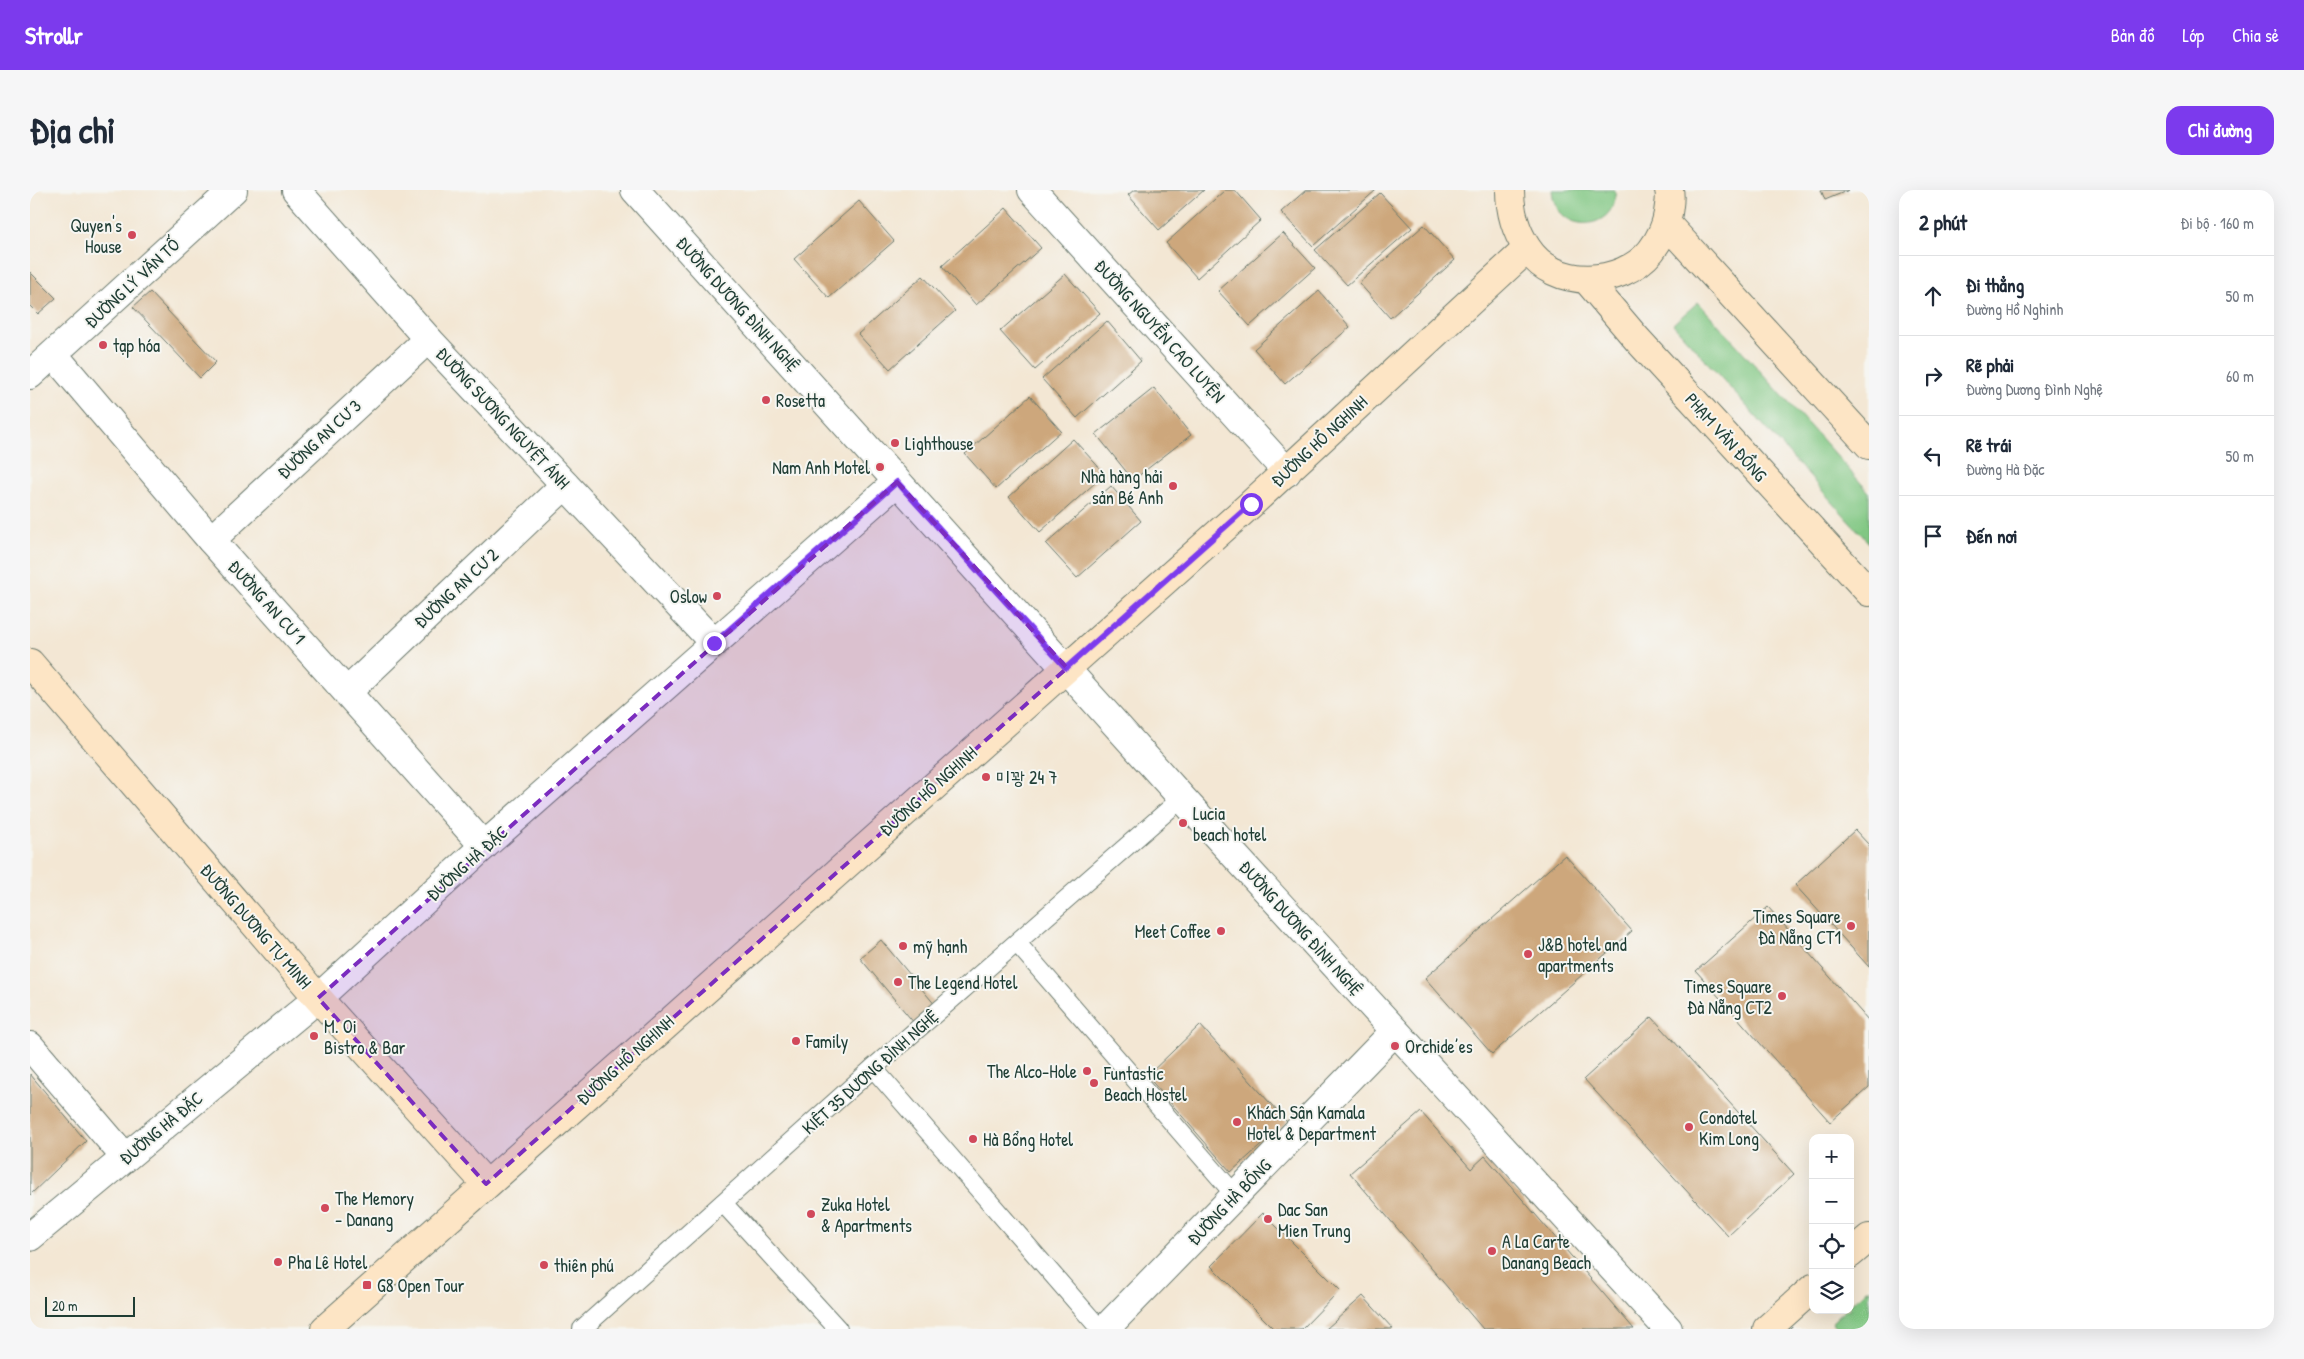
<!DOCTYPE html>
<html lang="vi">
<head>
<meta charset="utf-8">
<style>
  :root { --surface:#fff; --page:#f6f6f7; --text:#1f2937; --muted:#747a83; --line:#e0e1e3; --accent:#7c3aed }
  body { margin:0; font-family:"Patrick Hand","Poor Story",sans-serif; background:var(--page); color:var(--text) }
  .controls { position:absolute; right:15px; bottom:15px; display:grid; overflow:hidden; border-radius:10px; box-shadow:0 5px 20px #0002 }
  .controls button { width:45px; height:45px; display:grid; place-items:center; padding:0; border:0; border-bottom:1px solid var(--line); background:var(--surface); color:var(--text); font:25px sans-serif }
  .scale { position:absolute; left:15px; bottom:12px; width:90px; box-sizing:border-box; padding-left:5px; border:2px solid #1f3d34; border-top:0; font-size:14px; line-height:18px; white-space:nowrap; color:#1f3d34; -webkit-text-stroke:4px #f6f6f2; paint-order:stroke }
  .stop { position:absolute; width:15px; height:15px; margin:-11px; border:4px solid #7c3aed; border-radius:50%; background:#fff }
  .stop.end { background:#7c3aed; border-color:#fff; box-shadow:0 1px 5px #0008 }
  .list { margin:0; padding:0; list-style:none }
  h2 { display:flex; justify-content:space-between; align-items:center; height:65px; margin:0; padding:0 20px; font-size:21px }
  h2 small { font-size:16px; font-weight:400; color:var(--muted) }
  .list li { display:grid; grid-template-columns:32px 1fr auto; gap:15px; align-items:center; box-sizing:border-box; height:80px; padding:0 20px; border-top:1px solid var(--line) }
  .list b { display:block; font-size:19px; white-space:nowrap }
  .list p { margin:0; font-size:16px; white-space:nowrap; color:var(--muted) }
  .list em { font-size:16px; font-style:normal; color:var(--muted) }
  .icon { flex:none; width:28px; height:28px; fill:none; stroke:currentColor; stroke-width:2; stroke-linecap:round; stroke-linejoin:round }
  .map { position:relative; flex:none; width:1839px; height:1139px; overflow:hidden; border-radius:15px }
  header { display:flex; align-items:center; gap:30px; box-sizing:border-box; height:70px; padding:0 25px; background:var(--accent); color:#fff }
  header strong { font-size:24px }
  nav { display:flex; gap:28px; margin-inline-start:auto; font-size:18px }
  .intro { display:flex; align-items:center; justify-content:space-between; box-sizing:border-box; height:120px; padding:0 30px }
  h1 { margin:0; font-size:35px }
  .button { padding:12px 22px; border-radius:15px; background:var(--accent); color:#fff; font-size:18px; font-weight:700 }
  main { display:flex; gap:30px; padding:0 30px }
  aside { flex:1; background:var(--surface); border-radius:15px; box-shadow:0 5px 20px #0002 }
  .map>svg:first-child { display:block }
</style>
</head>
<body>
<header>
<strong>Strollr</strong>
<nav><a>Bản đồ</a><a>Lớp</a><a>Chia sẻ</a></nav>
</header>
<div class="intro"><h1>Địa chỉ</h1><a class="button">Chỉ đường</a></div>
<main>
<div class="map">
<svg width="1839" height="1139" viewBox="0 0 1839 1139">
  <rect width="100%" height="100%" fill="#f6f6f2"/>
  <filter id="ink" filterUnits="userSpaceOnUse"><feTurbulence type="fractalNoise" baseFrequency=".02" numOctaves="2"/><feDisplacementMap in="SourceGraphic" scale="10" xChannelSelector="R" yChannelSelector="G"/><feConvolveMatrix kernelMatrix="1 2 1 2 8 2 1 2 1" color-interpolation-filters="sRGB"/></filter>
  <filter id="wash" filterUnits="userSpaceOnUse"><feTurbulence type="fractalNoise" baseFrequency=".0096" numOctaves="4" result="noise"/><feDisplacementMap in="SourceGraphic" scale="20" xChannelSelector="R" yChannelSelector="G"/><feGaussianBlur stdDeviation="1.12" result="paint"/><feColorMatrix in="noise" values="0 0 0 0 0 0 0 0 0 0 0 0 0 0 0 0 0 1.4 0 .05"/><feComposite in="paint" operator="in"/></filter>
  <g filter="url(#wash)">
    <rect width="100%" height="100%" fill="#f3e7d4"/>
    <g fill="#81c783" stroke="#50825c">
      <path d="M1522,0H1585C1589,42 1525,47 1522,0Z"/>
      <polygon points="1668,112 1839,302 1839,353 1643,134"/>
      <polygon points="1839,1098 1839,1139 1809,1139 1802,1132 1815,1120 1820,1120 1820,1115"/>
    </g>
    <g id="blocks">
      <g fill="#cda77c">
        <polygon points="1104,0 1174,0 1129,40 1098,5"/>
        <polygon points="1195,0 1205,0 1231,30 1167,88 1136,53"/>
        <polygon points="1276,0 1346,0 1283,56 1251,22"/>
        <polygon points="1791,0 1819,0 1795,10"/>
        <polygon points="1350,3 1382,38 1317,95 1285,60"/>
        <polygon points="829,11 864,51 799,108 764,69"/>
        <polygon points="976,18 1011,58 946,115 912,76"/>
        <polygon points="1394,35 1425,70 1360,128 1329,93"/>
        <polygon points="1253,43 1285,78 1220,136 1188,101"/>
        <polygon points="0,82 26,108 8,124 0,116"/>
        <polygon points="1035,84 1070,123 1005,180 970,141"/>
        <polygon points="893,86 925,121 860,179 828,144"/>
        <polygon points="1289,101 1320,137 1255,194 1224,159"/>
        <polygon points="120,102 186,172 170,188 103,117"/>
        <polygon points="1077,131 1111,171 1047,228 1012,189"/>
        <polygon points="1124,198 1161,245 1103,290 1066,244"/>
        <polygon points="1000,206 1031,241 966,299 935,264"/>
        <polygon points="1043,249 1075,284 1010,342 979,307"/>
        <polygon points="1081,296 1111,331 1047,388 1016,354"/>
        <polygon points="1825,640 1839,655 1839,777 1765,695"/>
        <polygon points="1535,665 1602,741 1462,864 1395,788"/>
        <polygon points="1738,717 1839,831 1839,897 1800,932 1666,781"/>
        <polygon points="851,750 906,816 885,834 830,768"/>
        <polygon points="1622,827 1764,984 1698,1046 1554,889"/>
        <polygon points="1170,835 1257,932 1201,982 1117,886"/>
        <polygon points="0,884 56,951 0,1005"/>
        <polygon points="1391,922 1441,979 1455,966 1604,1139 1453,1139 1320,983"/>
        <polygon points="1233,1023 1310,1100 1272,1139 1244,1139 1181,1076"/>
        <polygon points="1333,1106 1363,1139 1296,1139"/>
      </g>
    </g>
  </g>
  <g filter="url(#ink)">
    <use href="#blocks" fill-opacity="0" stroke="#69786c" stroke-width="1"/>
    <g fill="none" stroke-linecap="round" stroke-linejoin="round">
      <g stroke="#69786c" stroke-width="20">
        <g id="lane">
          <polyline points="987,753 1205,1005"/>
          <polyline points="843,878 1070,1139"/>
          <polyline points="693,1013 808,1139"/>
          <polyline points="552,1139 843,878 1152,608"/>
        </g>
      </g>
      <g stroke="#69786c" stroke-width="30">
        <g id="street">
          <polyline points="266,0 398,149 684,453"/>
          <polyline points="605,0 1152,608 1638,1139"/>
          <polyline points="1002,0 1257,282"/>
          <polyline points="24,165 181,350 454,656"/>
          <polyline points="0,185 203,0"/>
          <polyline points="181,350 398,149"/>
          <polyline points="317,502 535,295"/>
          <polyline points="0,856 95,967"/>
          <polyline points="0,1047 288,808 454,656 867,292"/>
          <polyline points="1075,1139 1365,841"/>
        </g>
      </g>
      <g stroke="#69786c" stroke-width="30">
        <g id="secondary">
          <path d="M1480,0C1480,21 1485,40 1497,58C1524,100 1591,97 1621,61C1630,49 1636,37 1638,23C1639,15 1641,7 1639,0"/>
          <polyline points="1636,33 1839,255"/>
          <polyline points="1556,89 1606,148 1839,402"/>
          <polyline points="0,473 288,808 456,994"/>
          <polyline points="1820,1064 1839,1048"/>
          <polyline points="295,1139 1221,314 1497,59"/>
          <polyline points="1737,1139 1783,1098"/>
        </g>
      </g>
      <use href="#lane" stroke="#fff" stroke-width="18"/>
      <use href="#street" stroke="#fff" stroke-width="28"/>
      <use href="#secondary" stroke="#fde5c5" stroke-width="28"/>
    </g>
  </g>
  <g fill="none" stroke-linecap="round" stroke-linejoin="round" filter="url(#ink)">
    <polyline stroke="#7c3aed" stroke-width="6" points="684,453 867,292 1036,478 1221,314"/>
  </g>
  <path fill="#7b2cbf" fill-opacity="0.2" stroke="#7b2cbf" stroke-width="4" stroke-dasharray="10 6" stroke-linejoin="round" d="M867,292L1037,478L456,994L288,808Z"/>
  <g fill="#d1495b" stroke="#f6f6f2" stroke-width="2">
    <circle cx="102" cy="45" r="5"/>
    <circle cx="73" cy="155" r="5"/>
    <circle cx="736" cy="210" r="5"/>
    <circle cx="865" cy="253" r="5"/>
    <circle cx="850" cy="277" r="5"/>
    <circle cx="1143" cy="296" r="5"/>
    <circle cx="687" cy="406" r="5"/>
    <circle cx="956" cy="587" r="5"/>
    <circle cx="1153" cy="633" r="5"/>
    <circle cx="1821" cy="736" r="5"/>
    <circle cx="1191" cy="741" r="5"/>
    <circle cx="873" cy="756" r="5"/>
    <circle cx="1498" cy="764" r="5"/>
    <circle cx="868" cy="792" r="5"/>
    <circle cx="1752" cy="806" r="5"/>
    <circle cx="284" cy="846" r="5"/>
    <circle cx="766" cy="851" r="5"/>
    <circle cx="1365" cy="856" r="5"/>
    <circle cx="1057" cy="881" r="5"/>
    <circle cx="1064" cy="893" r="5"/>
    <circle cx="1207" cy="932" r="5"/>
    <circle cx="1659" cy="937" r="5"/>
    <circle cx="943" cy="949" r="5"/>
    <circle cx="295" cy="1018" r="5"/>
    <circle cx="781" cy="1024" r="5"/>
    <circle cx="1238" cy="1029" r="5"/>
    <circle cx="1462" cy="1061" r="5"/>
    <circle cx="248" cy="1072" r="5"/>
    <circle cx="514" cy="1075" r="5"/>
    <rect x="332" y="1090" width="10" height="10" rx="2.5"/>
  </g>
  <g text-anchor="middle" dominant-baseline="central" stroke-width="4" stroke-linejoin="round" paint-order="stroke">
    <g font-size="18" fill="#1f3d34" stroke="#f6f6f2" text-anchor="start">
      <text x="92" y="35" text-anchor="end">Quyen's<tspan x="92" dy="21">House</tspan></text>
      <text x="83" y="155">tạp hóa</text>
      <text x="746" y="210">Rosetta</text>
      <text x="875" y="253">Lighthouse</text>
      <text x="840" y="277" text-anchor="end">Nam Anh Motel</text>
      <text x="1133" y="286" text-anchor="end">Nhà hàng hải<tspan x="1133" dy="21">sản Bé Anh</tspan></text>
      <text x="677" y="406" text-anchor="end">Oslow</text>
      <text x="966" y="587">미꽝 24 7</text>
      <text x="1163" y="623">Lucia<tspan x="1163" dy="21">beach hotel</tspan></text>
      <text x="1811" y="726" text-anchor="end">Times Square<tspan x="1811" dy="21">Đà Nẵng CT1</tspan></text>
      <text x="1181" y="741" text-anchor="end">Meet Coffee</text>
      <text x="1508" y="754">J&amp;B hotel and<tspan x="1508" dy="21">apartments</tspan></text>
      <text x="883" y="756">mỹ hạnh</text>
      <text x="878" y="792">The Legend Hotel</text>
      <text x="1742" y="796" text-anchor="end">Times Square<tspan x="1742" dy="21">Đà Nẵng CT2</tspan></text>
      <text x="294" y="836">M. Oi<tspan x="294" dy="21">Bistro &amp; Bar</tspan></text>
      <text x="776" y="851">Family</text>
      <text x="1375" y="856">Orchide’es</text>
      <text x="1047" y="881" text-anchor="end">The Alco-Hole</text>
      <text x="1074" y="883">Funtastic<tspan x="1074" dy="21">Beach Hostel</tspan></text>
      <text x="1217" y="922">Khách Sận Kamala<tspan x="1217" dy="21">Hotel &amp; Department</tspan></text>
      <text x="1669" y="927">Condotel<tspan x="1669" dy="21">Kim Long</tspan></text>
      <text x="953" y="949">Hà Bổng Hotel</text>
      <text x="305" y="1008">The Memory<tspan x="305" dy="21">- Danang</tspan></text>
      <text x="791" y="1014">Zuka Hotel<tspan x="791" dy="21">&amp; Apartments</tspan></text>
      <text x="1248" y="1019">Dac San<tspan x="1248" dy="21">Mien Trung</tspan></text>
      <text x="1472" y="1051">A La Carte<tspan x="1472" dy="21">Danang Beach</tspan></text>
      <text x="258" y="1072">Pha Lê Hotel</text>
      <text x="524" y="1075">thiên phú</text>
      <text x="347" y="1095">G8 Open Tour</text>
    </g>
    <g font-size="18" fill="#1f3d34" stroke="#f6f6f2">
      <text transform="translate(102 93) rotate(-43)">ĐƯỜNG LÝ VĂN TỐ</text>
      <text transform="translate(708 114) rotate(48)">ĐƯỜNG DƯƠNG ĐÌNH NGHỆ</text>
      <text transform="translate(1130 141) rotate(48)">ĐƯỜNG NGUYỄN CAO LUYỆN</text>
      <text transform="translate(473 228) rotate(47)">ĐƯỜNG SƯƠNG NGUYỆT ÁNH</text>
      <text transform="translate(1696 247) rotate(48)">PHẠM VĂN ĐỒNG</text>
      <text transform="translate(289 249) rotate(-43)">ĐƯỜNG AN CƯ 3</text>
      <text transform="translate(1289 251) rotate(-43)">ĐƯỜNG HỒ NGHINH</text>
      <text transform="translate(426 398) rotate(-43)">ĐƯỜNG AN CƯ 2</text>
      <text transform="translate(237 412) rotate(48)">ĐƯỜNG AN CƯ 1</text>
      <text transform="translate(898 601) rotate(-42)">ĐƯỜNG HỒ NGHINH</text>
      <text transform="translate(437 673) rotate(-42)">ĐƯỜNG HÀ ĐẶC</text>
      <text transform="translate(226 736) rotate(49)">ĐƯỜNG DƯƠNG TỰ MINH</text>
      <text transform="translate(1271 738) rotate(48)">ĐƯỜNG DƯƠNG ĐÌNH NGHỆ</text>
      <text transform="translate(595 870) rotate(-42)">ĐƯỜNG HỒ NGHINH</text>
      <text transform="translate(840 882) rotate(-42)">KIỆT 35 DƯƠNG ĐÌNH NGHỆ</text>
      <text transform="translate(131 938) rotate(-40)">ĐƯỜNG HÀ ĐẶC</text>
      <text transform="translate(1199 1012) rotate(-46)">ĐƯỜNG HÀ BỔNG</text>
    </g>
  </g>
</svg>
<div class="controls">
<button>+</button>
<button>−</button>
<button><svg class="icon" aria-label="locate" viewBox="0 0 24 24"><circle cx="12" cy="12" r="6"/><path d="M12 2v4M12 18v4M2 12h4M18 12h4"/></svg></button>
<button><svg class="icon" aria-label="layers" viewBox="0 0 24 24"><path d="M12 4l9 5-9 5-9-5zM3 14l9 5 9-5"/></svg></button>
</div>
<div class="scale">20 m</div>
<div class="stop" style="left:1221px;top:314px"></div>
<div class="stop end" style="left:684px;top:453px"></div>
</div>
<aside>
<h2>2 phút<small>Đi bộ · 160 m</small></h2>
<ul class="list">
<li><svg class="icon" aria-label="ahead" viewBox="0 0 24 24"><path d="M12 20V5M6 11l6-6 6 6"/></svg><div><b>Đi thẳng</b><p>Đường Hồ Nghinh</p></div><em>50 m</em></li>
<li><svg class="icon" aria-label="right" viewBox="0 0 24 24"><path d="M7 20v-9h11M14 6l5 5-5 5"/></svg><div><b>Rẽ phải</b><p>Đường Dương Đình Nghệ</p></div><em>60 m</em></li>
<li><svg class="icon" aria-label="left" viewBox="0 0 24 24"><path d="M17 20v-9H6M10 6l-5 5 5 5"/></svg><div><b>Rẽ trái</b><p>Đường Hà Đặc</p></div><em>50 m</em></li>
<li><svg class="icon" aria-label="arrive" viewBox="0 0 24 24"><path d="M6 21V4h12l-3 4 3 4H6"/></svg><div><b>Đến nơi</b></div></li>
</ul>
</aside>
</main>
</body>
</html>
